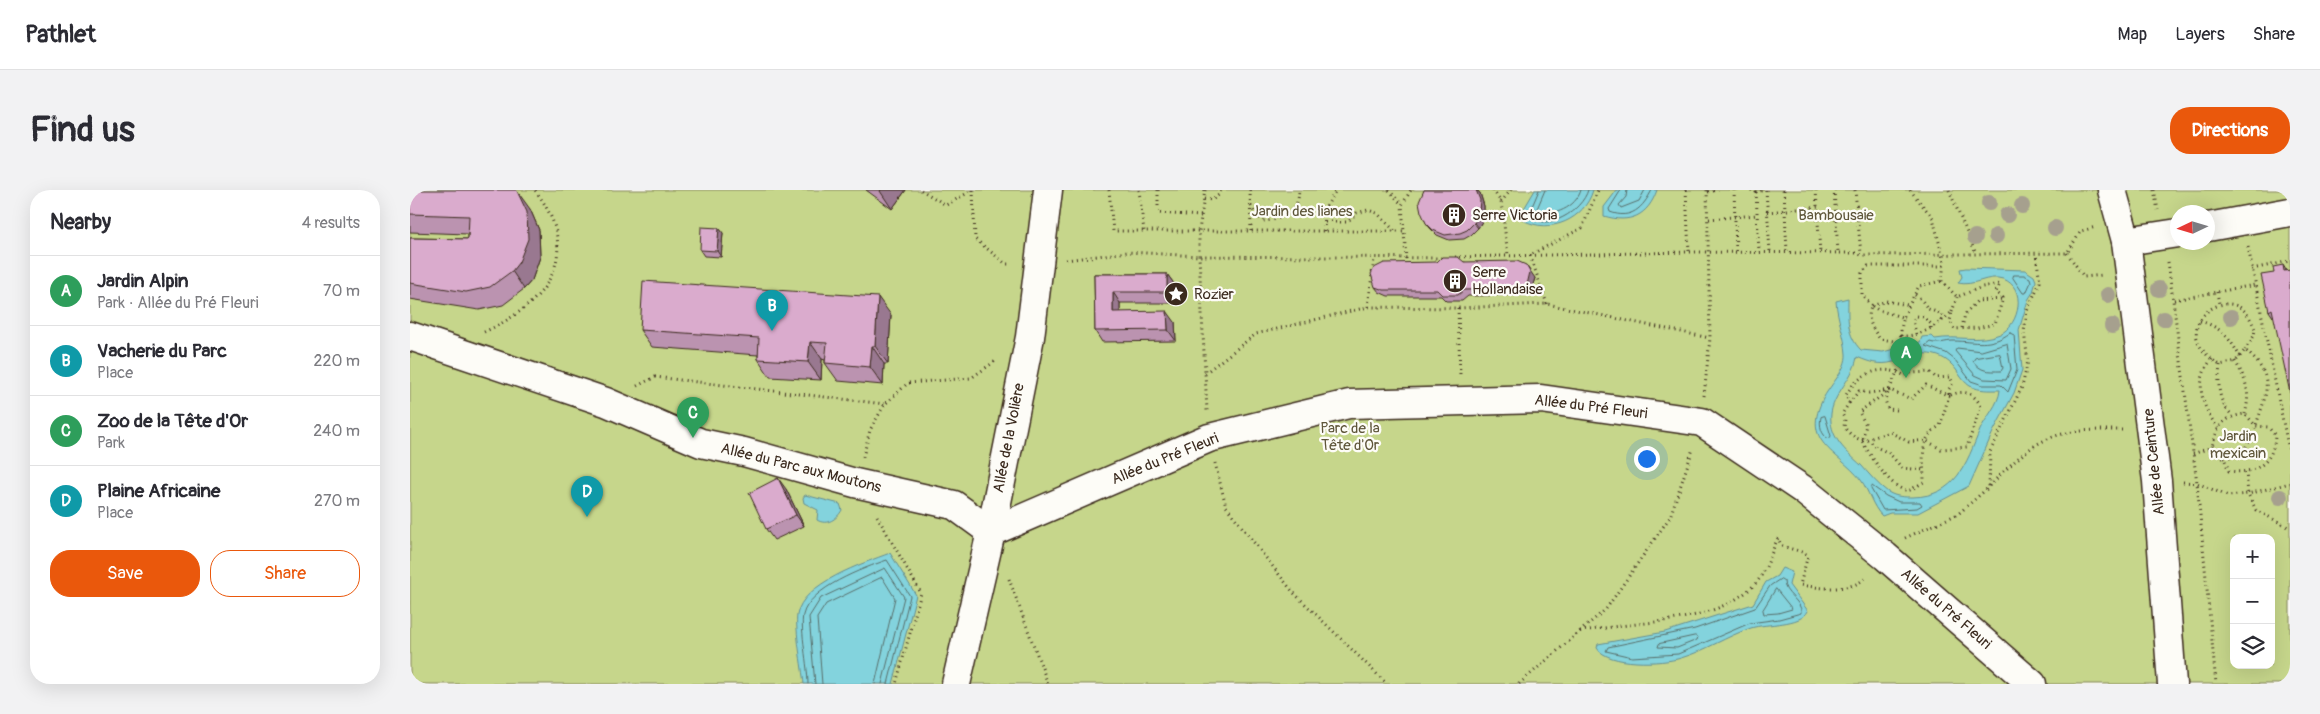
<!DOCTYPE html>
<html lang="en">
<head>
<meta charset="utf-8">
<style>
  :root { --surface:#fff; --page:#f2f2f3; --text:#2b2b33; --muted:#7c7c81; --line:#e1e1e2; --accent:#ea580c }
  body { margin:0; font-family:Pangolin,sans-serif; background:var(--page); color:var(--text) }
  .controls { position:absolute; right:15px; bottom:15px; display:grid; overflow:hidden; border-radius:10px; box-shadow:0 5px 20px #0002 }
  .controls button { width:45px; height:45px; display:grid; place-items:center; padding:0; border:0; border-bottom:1px solid var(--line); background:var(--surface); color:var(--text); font:25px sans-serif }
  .compass { position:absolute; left:1760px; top:15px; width:45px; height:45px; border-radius:50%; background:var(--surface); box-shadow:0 5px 20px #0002; rotate:266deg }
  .you { position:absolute; left:1236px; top:268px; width:18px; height:18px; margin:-12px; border:4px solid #fff; border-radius:50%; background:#1a73e8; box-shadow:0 0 0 8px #1a73e833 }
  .badge { display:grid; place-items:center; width:32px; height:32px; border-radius:50%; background:var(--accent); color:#fff; font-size:16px; font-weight:700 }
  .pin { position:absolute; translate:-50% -41px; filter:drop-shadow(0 1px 2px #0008) }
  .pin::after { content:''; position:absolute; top:26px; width:18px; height:15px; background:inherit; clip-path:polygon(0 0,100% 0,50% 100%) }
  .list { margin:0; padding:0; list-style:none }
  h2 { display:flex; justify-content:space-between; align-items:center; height:65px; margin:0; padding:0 20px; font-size:21px }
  h2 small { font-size:16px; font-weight:400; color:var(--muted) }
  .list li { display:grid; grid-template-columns:32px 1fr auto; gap:15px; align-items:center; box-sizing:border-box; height:70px; padding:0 20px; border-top:1px solid var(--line) }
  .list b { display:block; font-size:19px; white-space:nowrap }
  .list p { margin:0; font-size:16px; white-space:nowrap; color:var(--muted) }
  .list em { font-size:16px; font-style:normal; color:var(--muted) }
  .actions { display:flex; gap:10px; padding:15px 20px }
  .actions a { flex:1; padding:11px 0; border:1px solid var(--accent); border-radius:20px; text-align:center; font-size:18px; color:var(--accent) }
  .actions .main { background:var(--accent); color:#fff }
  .icon { flex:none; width:28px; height:28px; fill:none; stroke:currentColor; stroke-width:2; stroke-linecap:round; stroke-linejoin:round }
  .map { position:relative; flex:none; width:1880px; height:494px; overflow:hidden; border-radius:20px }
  header { display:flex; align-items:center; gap:30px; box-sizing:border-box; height:70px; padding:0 25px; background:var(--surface); border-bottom:1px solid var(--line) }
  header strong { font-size:24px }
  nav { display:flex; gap:28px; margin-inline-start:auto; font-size:18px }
  .intro { display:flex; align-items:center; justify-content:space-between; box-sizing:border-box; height:120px; padding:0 30px }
  h1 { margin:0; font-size:35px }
  .button { padding:12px 22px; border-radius:20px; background:var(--accent); color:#fff; font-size:18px; font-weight:700 }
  main { display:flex; gap:30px; padding:0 30px }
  aside { flex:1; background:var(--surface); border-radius:20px; box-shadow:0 5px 20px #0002 }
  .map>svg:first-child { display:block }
</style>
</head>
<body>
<header>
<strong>Pathlet</strong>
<nav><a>Map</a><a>Layers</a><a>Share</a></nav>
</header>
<div class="intro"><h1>Find us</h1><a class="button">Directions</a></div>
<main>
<aside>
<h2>Nearby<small>4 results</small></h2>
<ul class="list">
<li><span class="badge" style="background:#2e9e5b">A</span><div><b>Jardin Alpin</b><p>Park · Allée du Pré Fleuri</p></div><em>70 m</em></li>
<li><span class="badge" style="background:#0f9aa8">B</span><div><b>Vacherie du Parc</b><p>Place</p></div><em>220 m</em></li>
<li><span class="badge" style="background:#2e9e5b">C</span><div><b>Zoo de la Tête d'Or</b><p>Park</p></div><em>240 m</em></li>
<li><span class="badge" style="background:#0f9aa8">D</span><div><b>Plaine Africaine</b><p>Place</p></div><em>270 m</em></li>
</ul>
<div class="actions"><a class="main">Save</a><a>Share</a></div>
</aside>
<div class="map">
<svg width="1880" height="494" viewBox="0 0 1880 494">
  <rect width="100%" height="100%" fill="#fdfcf7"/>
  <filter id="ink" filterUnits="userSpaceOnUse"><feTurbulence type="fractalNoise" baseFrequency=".02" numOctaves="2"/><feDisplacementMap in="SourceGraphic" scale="10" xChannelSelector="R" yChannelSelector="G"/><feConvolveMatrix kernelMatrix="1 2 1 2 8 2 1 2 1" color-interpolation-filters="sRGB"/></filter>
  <g filter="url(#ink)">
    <path fill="#c6d68b" stroke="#808054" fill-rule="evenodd" d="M0,0H1880V494H0ZM1768,22H1798V52H1768ZM1824,348H1861V475H1824Z"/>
    <g fill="#83d3dd" stroke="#668f91">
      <path d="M1125,0H1183C1175,29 1140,45 1113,30L1112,22Z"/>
      <path d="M1207,0H1247C1238,26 1220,34 1194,26V17Z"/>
      <path d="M1556,78L1615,80L1624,86L1626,91L1623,102L1618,110L1609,140L1612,180L1604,203L1583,242L1559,296L1508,323H1480L1472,326C1462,316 1459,301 1451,290C1427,260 1390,253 1414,207C1421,194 1437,179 1436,164C1435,146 1427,129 1426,111L1438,108C1438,128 1436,145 1451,160L1473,162L1488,158L1490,170C1473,176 1463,174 1447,167C1443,191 1418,207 1421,232C1423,251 1438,263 1451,275C1459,284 1468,295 1478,302C1486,307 1494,307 1503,307C1546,306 1556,274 1570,240C1576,227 1589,214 1590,200C1579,200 1570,201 1560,196C1555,193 1550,186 1547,181C1535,164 1519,161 1499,166L1497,158L1510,152L1512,147L1522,146L1525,149C1547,145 1569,153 1590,144C1610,135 1617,97 1593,89C1578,84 1564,97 1548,93L1552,87L1550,79Z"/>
      <path d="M395,305L430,314L432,320C427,329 417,336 407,330L408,320L394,313L393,308Z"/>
      <path d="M480,363L506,405L483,494H394C392,477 385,439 387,425C392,393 454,373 480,363Z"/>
      <path d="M1372,378L1382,382L1379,395L1398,421C1391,436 1356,433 1341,438C1317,446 1295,461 1271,468C1252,474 1198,476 1187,458L1188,454L1255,442L1343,414L1356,392L1367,386Z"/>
    </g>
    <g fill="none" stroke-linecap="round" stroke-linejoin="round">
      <g stroke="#586e6a" stroke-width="1">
        <path d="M1129,0L1118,26C1137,43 1172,21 1178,0"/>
        <path d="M1135,0L1126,21L1127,24C1144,26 1166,18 1171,0"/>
        <path d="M1211,0L1199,19L1200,22C1221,30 1233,18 1242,0"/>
        <polyline points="1217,0 1216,7 1209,15 1211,18 1229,11 1235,0"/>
        <polygon points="1604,85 1614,85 1620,88 1621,92 1616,103 1613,103 1603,88"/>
        <path d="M1600,143L1604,145L1607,180L1598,202L1591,195H1573L1561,191L1545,170L1536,163L1515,156L1520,152C1528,155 1535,151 1543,151C1566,151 1579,158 1600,143Z"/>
        <polygon points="1597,154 1601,179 1596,190 1574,189 1565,185 1545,161 1547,158 1571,161"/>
        <path d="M1590,164L1593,178L1591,181C1578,181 1571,182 1563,171L1565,168Z"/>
        <path d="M1415,226L1421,246L1419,249C1411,245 1409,235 1411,227Z"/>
        <polygon points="1462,296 1476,306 1489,312 1510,312 1512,315 1507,318 1473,320 1461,299"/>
        <path d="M1371,389L1374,391C1373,404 1393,411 1391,423L1369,429L1340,433L1268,464L1222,467L1196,461L1198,457L1285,439L1345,418L1360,396Z"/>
        <polygon points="1366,399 1382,419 1368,423 1354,424 1353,420"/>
        <polygon points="1285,446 1288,447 1287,450 1267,458 1248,457 1249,454"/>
        <path d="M398,494C398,477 390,439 393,425C399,398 454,378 477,370L500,406L478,494"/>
        <polyline points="405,494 399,427 411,408 475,378 494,407 472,494"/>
        <polyline points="412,494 407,428 416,414 472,387 485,408 465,494"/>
      </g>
      <g stroke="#3b2a1e" stroke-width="31">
        <g id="street">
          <polyline points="1702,0 1716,51 1747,291 1762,494"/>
          <polyline points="1798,37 1880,22"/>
          <polyline points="1716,51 1768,43"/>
          <polyline points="0,146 196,212 291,253 334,262 445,293 544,315 581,342"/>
          <polyline points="581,342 799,248 939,214 1131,209 1292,232 1392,299 1475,366 1622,494"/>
          <polyline points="546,494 581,342 620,147 638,0"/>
        </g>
      </g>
      <g stroke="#3b2a1e" stroke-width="3" stroke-dasharray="1 4" stroke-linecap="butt">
        <polyline points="511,0 536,15 563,0"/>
        <polyline points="563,0 565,49 596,74 602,74"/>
        <polyline points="699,0 703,41 995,41"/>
        <polyline points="729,0 734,41"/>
        <polyline points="748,0 748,23 791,26"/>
        <polyline points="795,0 789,41 789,66 797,221"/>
        <polyline points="840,0 841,41"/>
        <polyline points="979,0 992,15"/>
        <polyline points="1083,0 1091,12 1098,65"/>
        <polyline points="1276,0 1279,62"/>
        <polyline points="1324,0 1326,62"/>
        <polyline points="1341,0 1346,2 1355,0"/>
        <polyline points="1356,0 1360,62"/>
        <polyline points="1374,0 1377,62"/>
        <polyline points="1406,0 1410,63"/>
        <polyline points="1424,0 1428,62"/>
        <polyline points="1445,0 1451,64"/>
        <path d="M1500,0L1523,28L1534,72L1532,91L1547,107L1572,97L1590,94L1586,102L1593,108L1585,134L1567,138L1544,139L1540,131L1542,122C1528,135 1511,147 1491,146V152L1470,149C1463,140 1455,127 1462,116L1452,105V83L1458,76H1534"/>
        <polyline points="1539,0 1566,64"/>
        <polyline points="1744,0 1748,20"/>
        <polyline points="1298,2 1307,0"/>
        <polyline points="1346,2 1349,62"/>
        <polyline points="794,9 802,10 810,4 811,0"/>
        <polyline points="1091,12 1101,0"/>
        <path d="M841,16L846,25L853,31C873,30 889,22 889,0"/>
        <polyline points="1357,22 1408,17"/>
        <polyline points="1299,29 1347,25"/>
        <polyline points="915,32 937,32 947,23 958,20 967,23 985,41"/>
        <polyline points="914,41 915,19 926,0"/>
        <polyline points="1838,57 1880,266"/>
        <polyline points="1657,63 1674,87 1693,85"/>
        <polyline points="1045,67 1279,62 1446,63 1451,65 1657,63 1671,41 1686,37"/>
        <polyline points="996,69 992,15 1001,0"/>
        <polyline points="656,70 718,62 789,66 1034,68"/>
        <polyline points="1758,72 1787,293 1806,494"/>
        <polyline points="1842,79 1880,71"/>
        <polyline points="1807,102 1809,114"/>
        <polyline points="1505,105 1511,109 1518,119 1532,124 1532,131"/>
        <polyline points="1764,110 1845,95"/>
        <polyline points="1137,114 1120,65 1172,38 1188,0"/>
        <polyline points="1462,116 1476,111 1498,115"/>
        <polyline points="1462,116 1468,120 1495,128"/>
        <polyline points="958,117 964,69"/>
        <polyline points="1048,118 1050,185"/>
        <polyline points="1542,122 1547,107"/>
        <path d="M1790,131C1811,137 1820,148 1830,167"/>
        <polyline points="1552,138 1555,124 1567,111 1593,109"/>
        <path d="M74,142C138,113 174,65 125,0"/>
        <polyline points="1506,144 1503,130 1507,126 1514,127 1521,134 1521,138"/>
        <path d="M1491,146C1490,129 1502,110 1509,96L1532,91"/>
        <path d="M1802,169C1783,192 1792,217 1808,238"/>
        <path d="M1825,171C1836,190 1841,202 1835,224"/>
        <path d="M1810,175C1808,194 1807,211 1822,225"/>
        <polyline points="795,183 846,144 958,117 1048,118 1137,114 1300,148"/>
        <polyline points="227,196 245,187 475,214"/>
        <polyline points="1294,206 1300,148 1297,0"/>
        <path d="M1439,213L1449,201L1459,203L1480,200L1501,209L1516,195L1539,206L1530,236C1508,248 1514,270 1514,292C1510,294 1504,298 1500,300C1483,304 1459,263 1452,251L1456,235L1449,222L1480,200"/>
        <polyline points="1487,220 1478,219 1475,210 1487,182 1494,175 1495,169 1491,152"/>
        <path d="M1452,251L1480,242L1499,252L1515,250L1531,259L1557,257L1571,216C1563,202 1553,199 1539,206V199L1543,193L1540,187L1526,188L1520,182L1500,183L1495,186C1473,173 1448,183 1436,205L1439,213L1432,224L1435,229L1434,237C1441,246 1448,251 1459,250L1466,257L1479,263L1492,278L1514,280"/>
        <path d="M1783,264L1802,257L1807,264L1814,268L1819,281C1845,285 1864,273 1865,245L1858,237L1846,236L1835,224C1813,227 1807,236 1802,257"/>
        <polyline points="453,267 460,240 475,214 498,193 561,188 587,170"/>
        <path d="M1814,268C1834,265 1840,254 1846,235C1857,202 1866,186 1835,160L1826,171L1810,175C1756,142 1808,99 1832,119C1838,123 1842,132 1845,139L1844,146L1835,160"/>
        <polyline points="805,273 816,316 852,363 883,402 977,494"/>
        <polyline points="1836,282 1838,304 1880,293"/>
        <polyline points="1773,292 1787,293 1818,306 1838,304 1846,320 1880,338"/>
        <path d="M1579,296C1597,279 1616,257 1640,248C1661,239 1690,240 1713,240"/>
        <polyline points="467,326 511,403 486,494"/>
        <polyline points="1495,348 1548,324 1579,297 1580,262 1612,197 1618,171 1614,142 1617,121 1630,92 1626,64"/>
        <polyline points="599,389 638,494"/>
        <path d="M1170,441C1189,439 1208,436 1227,434C1266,430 1311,425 1341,398C1357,384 1359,366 1368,348L1371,355C1380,360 1388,359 1398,365L1390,395C1409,398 1443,403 1457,386"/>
        <polyline points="1109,494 1196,419 1260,327 1283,259"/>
      </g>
      <use href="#street" stroke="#fdfcf7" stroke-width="28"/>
    </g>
    <g fill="#a6a08e">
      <circle cx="1579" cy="13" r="8"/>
      <circle cx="1612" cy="16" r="8"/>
      <circle cx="1597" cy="25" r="8"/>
      <circle cx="1645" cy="38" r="8"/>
      <circle cx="1586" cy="46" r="8"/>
      <circle cx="1565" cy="47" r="8"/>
      <circle cx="1749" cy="99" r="8"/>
      <circle cx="1698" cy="105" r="8"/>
      <circle cx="1821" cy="127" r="8"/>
      <circle cx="1754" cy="129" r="8"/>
      <circle cx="1702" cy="136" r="8"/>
      <circle cx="1870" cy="307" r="8"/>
    </g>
    <g fill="#bb93b0" stroke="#3b2a1e">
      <polygon points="0,0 120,19 129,40 130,67 122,90 114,99 93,115 69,120 0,109 0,48 58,49 58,44 0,42"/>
      <polygon points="456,0 496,0 482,19"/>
      <polygon points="1014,0 1067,0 1070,3 1074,16 1074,28 1068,38 1061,45 1054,49 1039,50 1027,45 1020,38 1016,33"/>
      <polygon points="309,38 313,43 311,67 294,66 290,60"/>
      <polygon points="1054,72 1125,88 1121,101 1114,105 1058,106 1052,111 1036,111 1031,106 978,106 969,102 965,97"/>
      <polygon points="1873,75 1876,80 1863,127 1859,121 1864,83"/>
      <polygon points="684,84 757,84 765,95 765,113 710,113 710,122 765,132 766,151 692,152 685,141"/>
      <polygon points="481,125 478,174 474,174 473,195 428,191 415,173 415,170 412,169 411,190 360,187 348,169 348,165 242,157 230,140"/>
      <polygon points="376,299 394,336 364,350 356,339"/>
    </g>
    <g fill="#997890" stroke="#3b2a1e">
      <polygon points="471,0 496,0 482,19 470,1"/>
      <polygon points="1066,0 1070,3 1074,16 1074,28 1068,38 1064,33"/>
      <polygon points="107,1 120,19 129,40 130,67 122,90 114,99 102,81"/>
      <polygon points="309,38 313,43 311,67 307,61"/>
      <polygon points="1116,75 1125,88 1121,101 1117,95"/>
      <polygon points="757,84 765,95 765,113 757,102"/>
      <polygon points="703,102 710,113 710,133 703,122"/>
      <polygon points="468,107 481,125 478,174 465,156"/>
      <polygon points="757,121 765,132 766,151 758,140"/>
      <polygon points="400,152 412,169 411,190 398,172"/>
      <polygon points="462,156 474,174 473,195 460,177"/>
      <polygon points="368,288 376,299 394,336 386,325"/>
    </g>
    <g fill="#daabcd" stroke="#3b2a1e">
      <polygon points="0,0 106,0 107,1 117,22 118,49 109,72 102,81 80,97 56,102 0,93 0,48 58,49 59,26 0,24"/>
      <polygon points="1014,0 1066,0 1070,10 1069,22 1064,33 1057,40 1050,43 1035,45 1023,40 1016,33 1011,22 1009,12"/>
      <polygon points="291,37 309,38 307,61 290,60"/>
      <polygon points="1032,67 1048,67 1054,72 1107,71 1116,75 1120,82 1117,95 1110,99 1054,100 1048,105 1032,105 1027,100 974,100 965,97 961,84 964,78 974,73 1027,72"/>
      <polygon points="1873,75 1874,81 1880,80 1880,203 1862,119 1859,121 1851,85 1864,83 1863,77"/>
      <polygon points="684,84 757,84 757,102 703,102 703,122 757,121 758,140 685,141"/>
      <polygon points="233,91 468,107 465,156 462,156 460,177 415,173 417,153 400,152 398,172 348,169 349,148 230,140"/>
      <polygon points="368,288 386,325 356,339 339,303"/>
    </g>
  </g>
  <defs>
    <g id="building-disc" transform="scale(1.25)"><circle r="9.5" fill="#3b2a1e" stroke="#fdfcf7"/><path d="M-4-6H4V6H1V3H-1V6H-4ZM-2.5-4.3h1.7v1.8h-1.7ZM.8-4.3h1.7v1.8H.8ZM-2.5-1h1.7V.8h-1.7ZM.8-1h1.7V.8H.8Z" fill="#fff"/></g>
    <g id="sight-disc" transform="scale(1.25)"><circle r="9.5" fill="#3b2a1e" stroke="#fdfcf7"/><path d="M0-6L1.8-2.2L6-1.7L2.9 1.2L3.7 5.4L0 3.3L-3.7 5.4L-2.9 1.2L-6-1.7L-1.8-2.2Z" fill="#fff"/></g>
  </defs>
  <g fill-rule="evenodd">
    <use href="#building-disc" x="1044" y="25"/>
    <use href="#building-disc" x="1045" y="91"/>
    <use href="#sight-disc" x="766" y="104"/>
  </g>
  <g text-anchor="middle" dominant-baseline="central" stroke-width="4.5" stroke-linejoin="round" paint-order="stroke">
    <g font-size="15" fill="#5e5539" stroke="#fdfcf7">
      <text x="892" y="21">Jardin des lianes</text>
      <text x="1426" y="25">Bambousaie</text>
      <text x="940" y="238">Parc de la<tspan x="940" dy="17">Tête d'Or</tspan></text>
      <text x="1828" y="246">Jardin<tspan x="1828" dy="17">mexicain</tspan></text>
    </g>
    <g font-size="15" fill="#3b2a1e" stroke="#fdfcf7" text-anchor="start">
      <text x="1062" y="25">Serre Victoria</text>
      <text x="1062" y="82">Serre<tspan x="1062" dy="17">Hollandaise</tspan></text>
      <text x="784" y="104">Rozier</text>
    </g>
    <g font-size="15" fill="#3b2a1e" stroke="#fdfcf7">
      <text transform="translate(1181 217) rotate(7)">Allée du Pré Fleuri</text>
      <text transform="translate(599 248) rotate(-79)">Allée de la Volière</text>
      <text transform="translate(755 269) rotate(-22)">Allée du Pré Fleuri</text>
      <text transform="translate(1744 272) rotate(-96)">Allée de Ceinture</text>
      <text transform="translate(391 278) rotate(14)">Allée du Parc aux Moutons</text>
      <text transform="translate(1536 419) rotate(41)">Allée du Pré Fleuri</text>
    </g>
  </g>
</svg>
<div class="controls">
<button>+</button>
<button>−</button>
<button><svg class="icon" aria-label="layers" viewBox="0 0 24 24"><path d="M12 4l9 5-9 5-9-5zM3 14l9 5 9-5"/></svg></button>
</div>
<svg class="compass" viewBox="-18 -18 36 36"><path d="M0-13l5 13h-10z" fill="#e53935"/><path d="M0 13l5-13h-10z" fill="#7c7c81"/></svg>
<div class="you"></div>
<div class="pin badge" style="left:1496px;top:188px;background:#2e9e5b">A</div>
<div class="pin badge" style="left:362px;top:141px;background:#0f9aa8">B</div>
<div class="pin badge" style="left:283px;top:248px;background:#2e9e5b">C</div>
<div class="pin badge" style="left:177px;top:327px;background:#0f9aa8">D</div>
</div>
</main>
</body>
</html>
